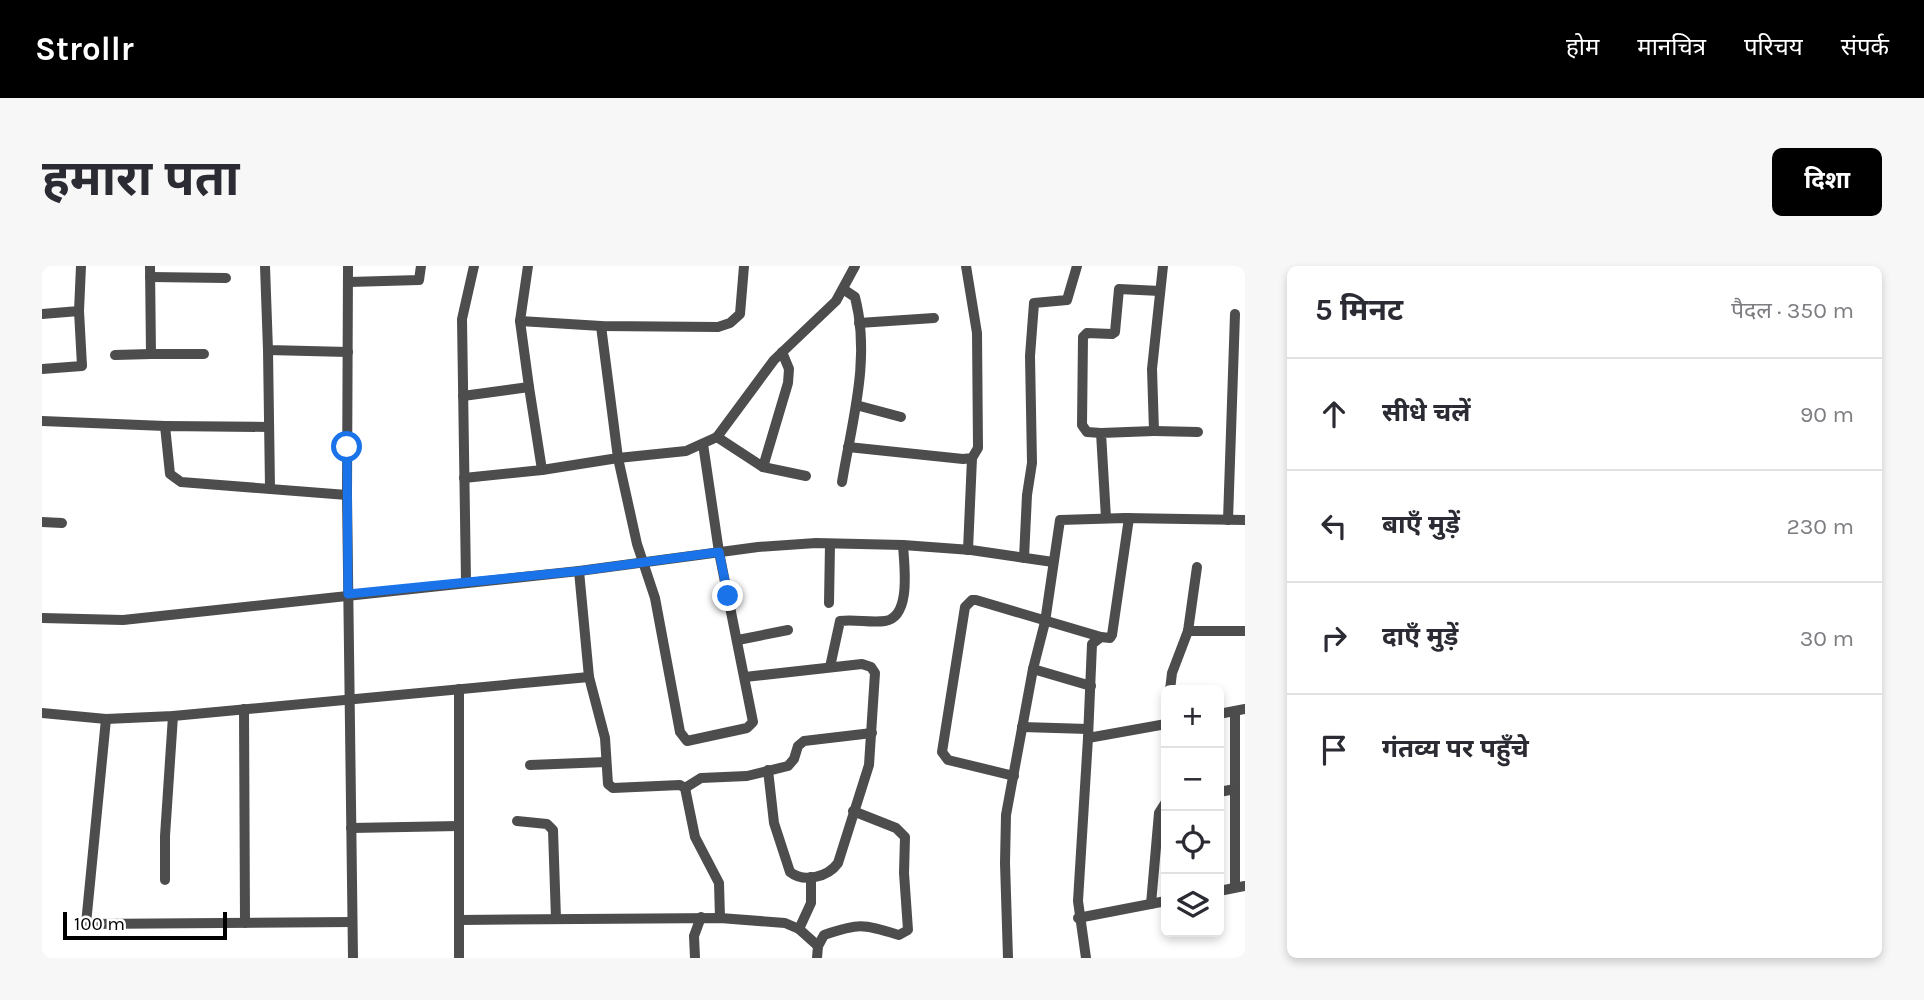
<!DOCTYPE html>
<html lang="hi">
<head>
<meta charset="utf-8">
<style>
  :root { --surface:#fff; --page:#f7f7f7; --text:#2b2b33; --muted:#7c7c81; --line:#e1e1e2; --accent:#000 }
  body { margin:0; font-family:Karla,"Noto Sans Devanagari",sans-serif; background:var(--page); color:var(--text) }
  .controls { position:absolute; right:21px; bottom:21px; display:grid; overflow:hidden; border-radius:10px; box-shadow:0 4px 10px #0003 }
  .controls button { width:63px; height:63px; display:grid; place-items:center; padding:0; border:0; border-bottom:2px solid var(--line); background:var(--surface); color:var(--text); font:35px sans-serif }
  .scale { position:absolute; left:21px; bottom:18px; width:164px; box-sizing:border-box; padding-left:7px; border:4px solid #000; border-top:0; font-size:19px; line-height:24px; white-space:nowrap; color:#000; -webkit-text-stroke:5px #fff; paint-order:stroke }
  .stop { position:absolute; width:21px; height:21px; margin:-16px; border:5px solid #1a73e8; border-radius:50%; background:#fff }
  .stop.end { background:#1a73e8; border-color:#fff; box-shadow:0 2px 7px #0008 }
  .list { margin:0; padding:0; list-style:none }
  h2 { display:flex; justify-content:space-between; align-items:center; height:91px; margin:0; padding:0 28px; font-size:30px }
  h2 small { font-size:23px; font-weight:400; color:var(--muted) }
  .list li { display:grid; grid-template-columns:46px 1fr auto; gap:21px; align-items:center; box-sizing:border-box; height:112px; padding:0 28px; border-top:2px solid var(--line) }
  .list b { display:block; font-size:26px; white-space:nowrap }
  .list em { font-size:23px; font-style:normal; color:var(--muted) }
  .icon { flex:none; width:38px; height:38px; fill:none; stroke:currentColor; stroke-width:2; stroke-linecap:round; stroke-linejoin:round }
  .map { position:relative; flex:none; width:1203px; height:692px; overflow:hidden; border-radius:10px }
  header { display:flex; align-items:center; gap:42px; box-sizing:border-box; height:98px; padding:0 35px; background:var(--accent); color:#fff }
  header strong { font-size:33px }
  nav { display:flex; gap:38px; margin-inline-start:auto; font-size:24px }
  .intro { display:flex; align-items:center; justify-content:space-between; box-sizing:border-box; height:168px; padding:0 42px }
  h1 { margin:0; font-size:49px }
  .button { padding:18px 32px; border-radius:10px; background:var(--accent); color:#fff; font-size:24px; font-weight:700 }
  main { display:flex; gap:42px; padding:0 42px }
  aside { flex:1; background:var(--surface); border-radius:10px; box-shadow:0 4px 10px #0003 }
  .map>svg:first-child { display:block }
</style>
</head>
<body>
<header>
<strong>Strollr</strong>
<nav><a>होम</a><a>मानचित्र</a><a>परिचय</a><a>संपर्क</a></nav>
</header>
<div class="intro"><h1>हमारा पता</h1><a class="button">दिशा</a></div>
<main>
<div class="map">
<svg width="1203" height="692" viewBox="0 0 1203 692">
  <rect width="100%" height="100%" fill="#fff"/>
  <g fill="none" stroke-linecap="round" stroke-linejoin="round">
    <g stroke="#4d4d4d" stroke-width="10">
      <polyline points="108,0 109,88 162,88"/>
      <polyline points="223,0 226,84 306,86"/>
      <polyline points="306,0 305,229 311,692"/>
      <polyline points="108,11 184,12"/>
      <polyline points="307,16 377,14 379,0"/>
      <polyline points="0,48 37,45 39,0"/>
      <polyline points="478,55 559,60 676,61 688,57 698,48 702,0"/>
      <polyline points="817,57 892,52"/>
      <polyline points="226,84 228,222"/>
      <polyline points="73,89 109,88"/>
      <polyline points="0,103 40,100 37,45"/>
      <polyline points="421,130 487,121 478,55 486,0"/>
      <polyline points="814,139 859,151"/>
      <polyline points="0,155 123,160"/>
      <polyline points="227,161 123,160 128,208 139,216 305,229"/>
      <polyline points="1112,165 1156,166"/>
      <polyline points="1059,167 1045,166 1040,159 1041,71 1045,67 1070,68 1073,66 1077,23 1118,25"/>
      <polyline points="675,171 721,201 764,210"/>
      <polyline points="661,178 677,286 711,456 705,462 645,475 638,466 613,332 595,278 576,192 644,185 675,171 732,94 794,35 813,0"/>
      <polyline points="806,181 921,193 930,192 936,182 935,67 924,0"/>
      <polyline points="721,201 746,117 747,103 740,86"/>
      <polyline points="500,204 576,192 559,60"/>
      <polyline points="422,212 500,204 487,121"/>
      <path d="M800,216C810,155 829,93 813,31L801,23"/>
      <polyline points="1064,252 1059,167 1112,165 1110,103 1121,0"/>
      <polyline points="1186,254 1193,48"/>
      <polyline points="0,256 20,257"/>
      <polyline points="926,284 930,192"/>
      <polyline points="982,292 985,229 990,197 988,90 992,37 1025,34 1035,0"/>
      <polyline points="537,305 547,411 563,472 566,518 571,522 638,519 643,522 653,571 677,617 678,652"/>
      <polyline points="424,316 420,53 432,0"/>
      <polyline points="787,337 788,278"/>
      <polyline points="0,352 81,354 537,305 716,281 774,277 861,279 929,284 1011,296"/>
      <polyline points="1146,365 1155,301"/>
      <polyline points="696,374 746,364"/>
      <path d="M788,401L798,355C813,353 828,357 843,355C870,351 862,298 861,279"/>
      <polyline points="991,403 1049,420"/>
      <path d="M703,411L820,398L829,401L833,407L827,499L796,597C786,611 762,617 748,606L732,557L726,504"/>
      <polyline points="417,423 417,692"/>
      <polyline points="1128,424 1130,407 1146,365 1203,365"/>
      <polyline points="202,443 203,657"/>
      <polyline points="1193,445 1193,621"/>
      <polyline points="0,447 64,453 131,450 547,411"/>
      <polyline points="1177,448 1203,443"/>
      <polyline points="64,453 44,658 310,656"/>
      <polyline points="980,461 1046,463"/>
      <polyline points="1046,472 1050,378 1059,371 1068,372 1070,369 1087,252"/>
      <polyline points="488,499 564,496"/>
      <polyline points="972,510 906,494 900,486 923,341 930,334 934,334 1059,371"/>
      <polyline points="643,522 659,512 705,510 746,500 752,493 756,480 762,475 830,467"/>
      <polyline points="1177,526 1193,523"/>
      <polyline points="475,555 505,558 511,564 514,653"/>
      <polyline points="309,562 417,560"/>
      <polyline points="123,614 123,570 131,450"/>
      <polyline points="1177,625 1203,620"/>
      <polyline points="1109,638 1117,547 1124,536"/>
      <polyline points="1036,652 1124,635"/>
      <polyline points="417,654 678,652 743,657 757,663 776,680"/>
      <polyline points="757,663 769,637 769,611"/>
      <polyline points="653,692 652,670 659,651"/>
      <path d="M775,692L776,680L782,669C818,657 820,658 857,669L866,664L862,607L863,571L854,562L811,545"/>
      <polyline points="966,692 963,597 964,549 991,403 1003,356 1018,254 1083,252 1203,254"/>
      <polyline points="1044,692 1036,635 1046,472 1124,458"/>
    </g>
  </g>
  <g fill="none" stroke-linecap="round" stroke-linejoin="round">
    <polyline stroke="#1a73e8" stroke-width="9" points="305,181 306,328 537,305 677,286 686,330"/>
  </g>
</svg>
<div class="controls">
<button>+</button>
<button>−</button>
<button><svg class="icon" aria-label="locate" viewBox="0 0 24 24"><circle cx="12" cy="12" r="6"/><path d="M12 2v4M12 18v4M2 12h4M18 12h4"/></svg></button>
<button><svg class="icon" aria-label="layers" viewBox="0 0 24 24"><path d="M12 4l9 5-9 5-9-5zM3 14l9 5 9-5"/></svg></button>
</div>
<div class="scale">100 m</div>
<div class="stop" style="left:305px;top:181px"></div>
<div class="stop end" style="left:686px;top:330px"></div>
</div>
<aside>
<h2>5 मिनट<small>पैदल · 350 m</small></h2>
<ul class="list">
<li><svg class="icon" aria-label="ahead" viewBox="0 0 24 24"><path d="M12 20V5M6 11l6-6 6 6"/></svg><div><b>सीधे चलें</b></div><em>90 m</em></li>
<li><svg class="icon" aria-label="left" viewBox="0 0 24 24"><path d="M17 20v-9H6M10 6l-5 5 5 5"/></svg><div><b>बाएँ मुड़ें</b></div><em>230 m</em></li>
<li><svg class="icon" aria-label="right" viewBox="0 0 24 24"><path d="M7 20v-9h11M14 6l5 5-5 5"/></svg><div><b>दाएँ मुड़ें</b></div><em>30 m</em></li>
<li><svg class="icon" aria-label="arrive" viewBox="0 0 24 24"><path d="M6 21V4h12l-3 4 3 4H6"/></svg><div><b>गंतव्य पर पहुँचे</b></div></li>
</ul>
</aside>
</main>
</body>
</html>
